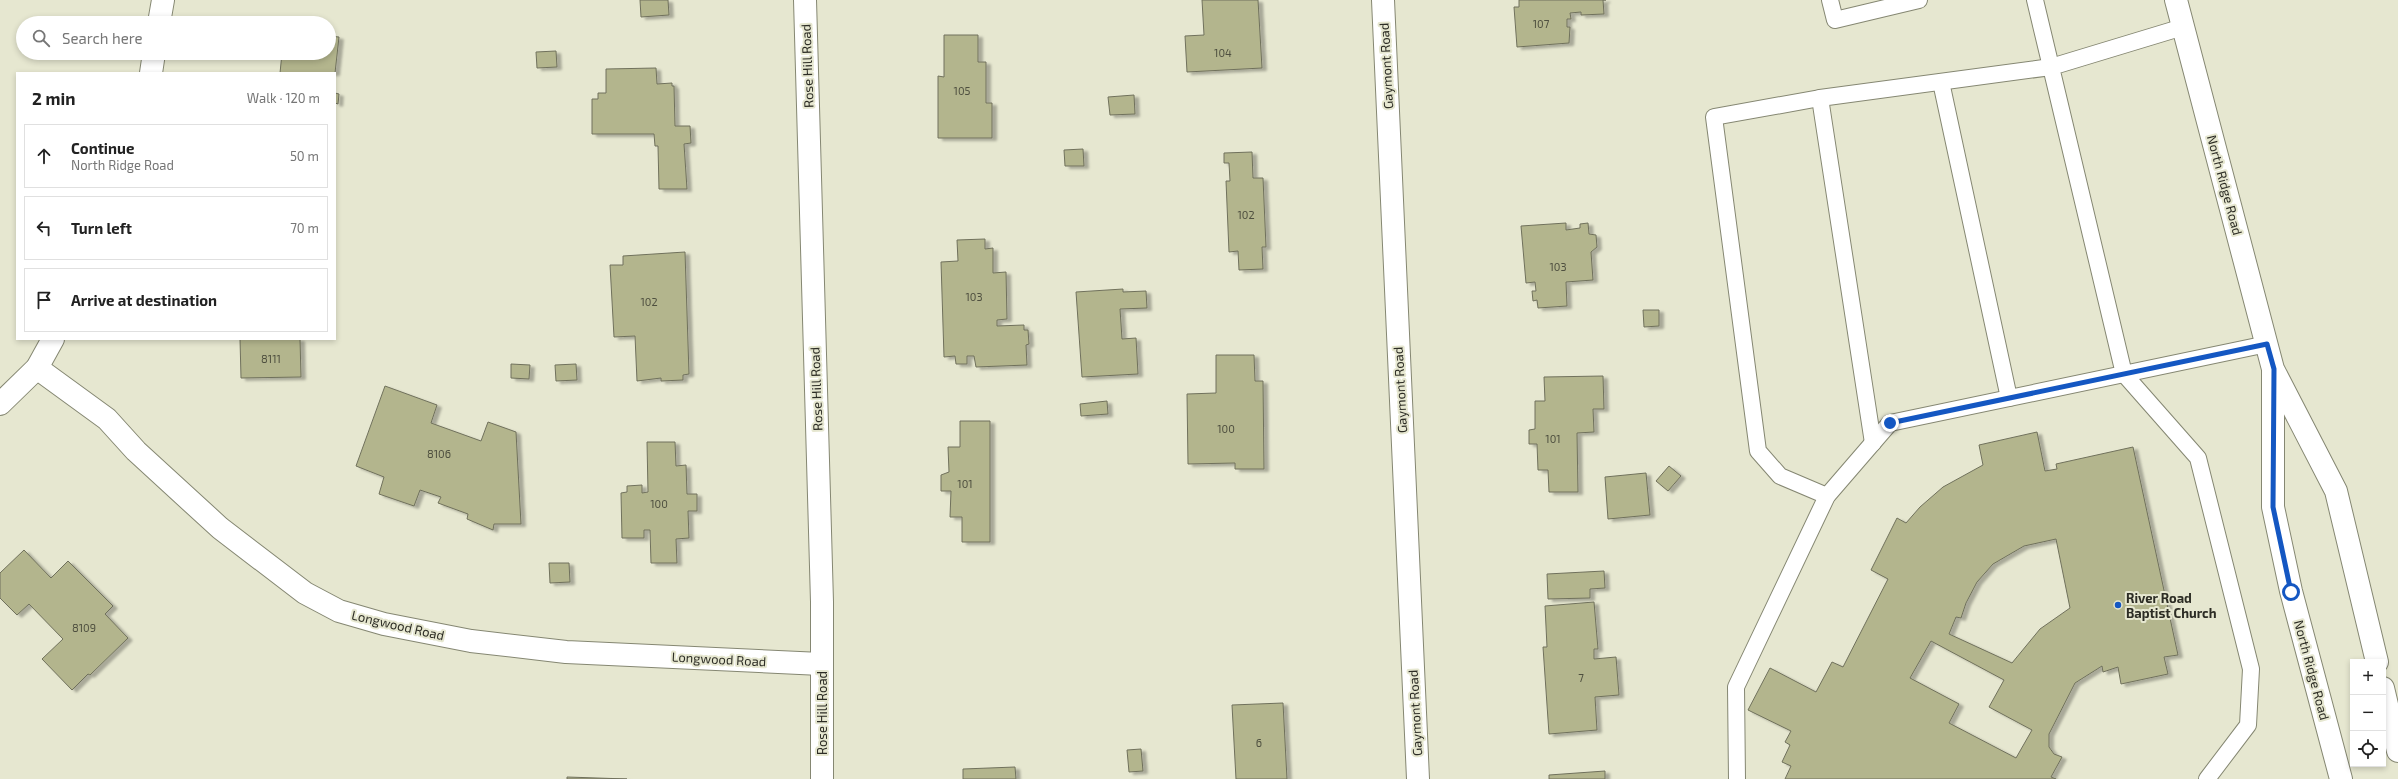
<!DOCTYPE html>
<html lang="en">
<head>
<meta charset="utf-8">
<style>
  :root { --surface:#fff; --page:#f6f6f6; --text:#222; --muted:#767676; --line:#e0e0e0 }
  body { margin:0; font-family:"Exo 2",sans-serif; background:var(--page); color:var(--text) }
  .controls { position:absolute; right:12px; bottom:12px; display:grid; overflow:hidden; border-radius:0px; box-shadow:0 2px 6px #0003 }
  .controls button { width:36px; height:36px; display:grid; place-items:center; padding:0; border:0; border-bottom:1px solid var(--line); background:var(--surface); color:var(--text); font:20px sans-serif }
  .stop { position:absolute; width:12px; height:12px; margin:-9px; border:3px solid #1457c2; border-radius:50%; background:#fff }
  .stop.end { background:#1457c2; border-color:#fff; box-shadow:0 1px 4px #0008 }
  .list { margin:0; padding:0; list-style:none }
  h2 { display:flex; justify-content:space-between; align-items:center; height:52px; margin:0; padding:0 16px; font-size:17px }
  h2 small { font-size:13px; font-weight:400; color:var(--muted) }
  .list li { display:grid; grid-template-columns:26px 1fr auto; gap:12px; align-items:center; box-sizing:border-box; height:64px; margin:0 8px 8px; padding:0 8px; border:1px solid var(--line); border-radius:0px }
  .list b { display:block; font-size:15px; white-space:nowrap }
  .list p { margin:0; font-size:13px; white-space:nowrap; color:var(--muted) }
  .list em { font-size:13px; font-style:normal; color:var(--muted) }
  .icon { flex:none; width:22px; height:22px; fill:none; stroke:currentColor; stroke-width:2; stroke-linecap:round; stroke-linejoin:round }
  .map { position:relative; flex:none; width:2398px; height:779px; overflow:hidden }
  .search { position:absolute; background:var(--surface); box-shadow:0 2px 6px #0003; left:16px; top:16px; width:320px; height:44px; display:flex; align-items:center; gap:10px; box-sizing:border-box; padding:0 14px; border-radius:22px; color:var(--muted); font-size:15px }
  .panel { position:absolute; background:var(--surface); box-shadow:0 2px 6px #0003; left:16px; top:72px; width:320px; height:268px; border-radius:0px }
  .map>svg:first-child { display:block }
</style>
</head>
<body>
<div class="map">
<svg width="2398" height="779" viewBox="0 0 2398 779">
  <defs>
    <filter id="shadow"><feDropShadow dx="4.5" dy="2.5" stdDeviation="1" flood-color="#0004"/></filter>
  </defs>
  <rect width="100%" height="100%" fill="#e6e7d0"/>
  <g fill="#b3b58d" stroke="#70715c" fill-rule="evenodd" filter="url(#shadow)">
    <polygon points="640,0 668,0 669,15 641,17"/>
    <polygon points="1202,0 1258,0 1262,68 1187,72 1185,36 1204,35"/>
    <polygon points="1519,0 1606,0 1603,0 1604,14 1581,15 1581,12 1570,13 1571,19 1567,19 1567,27 1570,27 1569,43 1517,47 1514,7 1519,7"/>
    <polygon points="944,35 978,35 978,62 986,62 986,103 992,103 992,138 938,138 938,76 944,77"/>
    <polygon points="329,36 339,37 335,73 280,73 282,53 329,53"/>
    <polygon points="556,51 557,67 537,68 536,52"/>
    <polygon points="656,68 657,84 672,83 672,86 674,86 675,126 690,126 691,143 684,144 687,189 659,189 658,146 655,146 654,134 592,134 592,99 598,99 598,93 606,93 606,69"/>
    <polygon points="335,93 339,94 338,104 335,103"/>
    <polygon points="1134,95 1135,114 1110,115 1108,97"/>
    <polygon points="1083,149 1084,166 1065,166 1064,150"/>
    <polygon points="1252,152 1253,178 1263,178 1266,247 1262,247 1263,269 1239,270 1238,251 1229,252 1226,181 1230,181 1229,163 1224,163 1224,153"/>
    <polygon points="1566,223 1566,230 1580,228 1580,224 1588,223 1589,234 1596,235 1597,247 1591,252 1593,280 1566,282 1567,306 1538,308 1537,300 1533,301 1532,291 1536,291 1535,282 1526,283 1521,226"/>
    <polygon points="985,239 985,249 993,248 993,273 1006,272 1007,319 997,320 997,326 1024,325 1024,330 1028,330 1029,344 1026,345 1027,365 976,367 974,356 967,356 967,364 956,364 955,356 944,357 941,262 958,261 957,240"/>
    <polygon points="685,252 689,374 683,375 683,380 661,381 661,378 637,381 635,336 614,337 610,265 623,265 623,256"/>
    <polygon points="1123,289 1123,292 1146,291 1147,308 1120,309 1122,339 1136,338 1138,374 1082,377 1076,292"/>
    <polygon points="1643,310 1659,310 1659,326 1644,327"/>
    <polygon points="240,339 300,339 301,377 241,378"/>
    <polygon points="1216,355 1254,355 1255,381 1263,381 1264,469 1235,469 1235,463 1188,464 1187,394 1216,393"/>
    <polygon points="511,364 530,365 529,379 511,378"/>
    <polygon points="576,364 577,380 556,381 555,365"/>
    <polygon points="1603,376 1604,409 1593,409 1594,432 1577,433 1578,492 1549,492 1548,470 1538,470 1537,444 1529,444 1529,430 1535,429 1535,401 1545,401 1544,377"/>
    <polygon points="385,386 437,405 431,423 481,441 488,422 516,432 521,524 494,524 493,530 467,519 468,514 438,503 441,497 420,490 414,506 379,494 384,477 356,466"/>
    <polygon points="1107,401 1108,414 1081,416 1080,404"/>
    <polygon points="960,421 990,421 990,542 962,542 962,517 950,517 951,491 941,491 941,475 949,472 948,447 960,447"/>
    <path d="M2037,432L2045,471L2057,469L2056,464L2133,447L2178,655L2164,657L2168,674L2121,684L2118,667L2103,672L2102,666L2075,683L2049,734V747L2054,754L2062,757L2051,777L2056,779H1785L1791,766L1782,762L1790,745L1785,742L1791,731L1748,710L1770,668L1816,692L1832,662L1843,667L1888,579L1871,570L1897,518L1906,523L1920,507L1943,487L1983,465L1979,445ZM2056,539L2070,608L2040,629L2012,663L1949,634L1956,617L1961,618L1966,603L1977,582L1993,564L2024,546ZM1931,641L2004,680L1989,707L2032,730L2016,758L1949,723L1959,704L1910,678Z"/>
    <polygon points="647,442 675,442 676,466 686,465 687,494 697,494 697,511 688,511 689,538 676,539 677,563 651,563 650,530 644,530 644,538 622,538 621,493 627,492 627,486 642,485 642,493 648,492"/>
    <polygon points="1669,466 1681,476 1668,491 1656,481"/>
    <polygon points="1646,473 1650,515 1608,519 1605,477"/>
    <polygon points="24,550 51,578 68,561 113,606 105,614 128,638 90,675 88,674 72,690 42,659 63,639 29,604 17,615 0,598 0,573"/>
    <polygon points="549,563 569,563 570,582 550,583"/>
    <polygon points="1604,571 1605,588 1590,589 1590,598 1548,599 1547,574"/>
    <polygon points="1594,602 1598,649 1594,649 1594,659 1616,657 1619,695 1595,697 1597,730 1549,734 1543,647 1547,647 1545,606"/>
    <polygon points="1283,703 1287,779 1236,779 1232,705"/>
    <polygon points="1141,749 1143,771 1129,772 1127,750"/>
    <polygon points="1015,767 1016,779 963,779 963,769"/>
    <polygon points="1605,771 1605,779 1549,779 1549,775"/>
    <polygon points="567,777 627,779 567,779"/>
  </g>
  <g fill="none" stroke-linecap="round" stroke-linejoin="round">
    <g stroke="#858772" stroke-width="18">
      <g id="service">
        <polyline points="1830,0 1835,20 1919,0"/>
        <polyline points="2183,27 2051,67 2124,374 2198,458 2251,669 2248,725 2207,779"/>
        <polyline points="1941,82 2009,398"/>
        <polyline points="1820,98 1714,117 1758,451 1780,476 1827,496"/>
        <polyline points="1873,443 1820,98 2051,67 2035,0"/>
        <polyline points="1737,779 1736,687 1827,496 1890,423 2267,344"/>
      </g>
    </g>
    <g stroke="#858772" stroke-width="24">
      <g id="minor">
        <polyline points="805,0 822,602 822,779"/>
        <polyline points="1383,0 1418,779"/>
        <polyline points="159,23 163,0"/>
        <polyline points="151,73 154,53"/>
        <polyline points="37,368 107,419 136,451 220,528 305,593 339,611 384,624 471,641 566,652 821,664"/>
        <polyline points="0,404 37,368 53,339"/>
      </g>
    </g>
    <g stroke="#858772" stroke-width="24">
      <g id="secondary">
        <polyline points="2176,0 2273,369 2336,491 2377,662"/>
        <polyline points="2273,372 2273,507 2291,591 2341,779"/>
        <polyline points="2383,688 2398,751"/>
      </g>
    </g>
    <use href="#service" stroke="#fff" stroke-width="16"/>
    <use href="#minor" stroke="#fff" stroke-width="22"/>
    <use href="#secondary" stroke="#fff" stroke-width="22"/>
  </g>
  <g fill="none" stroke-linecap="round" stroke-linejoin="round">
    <polyline stroke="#1457c2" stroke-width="5" points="1890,423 2267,344 2274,369 2273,507 2291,592"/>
  </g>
  <circle fill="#1457c2" stroke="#e6e7d0" stroke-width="1.5" cx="2118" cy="605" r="4"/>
  <g text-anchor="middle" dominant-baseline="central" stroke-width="4" stroke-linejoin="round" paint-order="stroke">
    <g font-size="11" fill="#4e4f3f">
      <text x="1541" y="23">107</text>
      <text x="1223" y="52">104</text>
      <text x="962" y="90">105</text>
      <text x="1246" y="214">102</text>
      <text x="1558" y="266">103</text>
      <text x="974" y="296">103</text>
      <text x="649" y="301">102</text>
      <text x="271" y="358">8111</text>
      <text x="1226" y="428">100</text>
      <text x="1553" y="438">101</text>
      <text x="439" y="453">8106</text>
      <text x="965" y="483">101</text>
      <text x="659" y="503">100</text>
      <text x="84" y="627">8109</text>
      <text x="1581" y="677">7</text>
      <text x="1259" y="742">6</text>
    </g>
    <g font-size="13" fill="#2d2d25" stroke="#e6e7d0">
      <text transform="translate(807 66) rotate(-92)">Rose Hill Road</text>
      <text transform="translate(1386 66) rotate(-93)">Gaymont Road</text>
      <text transform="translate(2225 185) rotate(75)">North Ridge Road</text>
      <text transform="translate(816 389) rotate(-92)">Rose Hill Road</text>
      <text transform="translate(1400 390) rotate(-93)">Gaymont Road</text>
      <text transform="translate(398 625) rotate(13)">Longwood Road</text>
      <text transform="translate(719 659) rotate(3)">Longwood Road</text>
      <text transform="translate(2312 670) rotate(75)">North Ridge Road</text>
      <text transform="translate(822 713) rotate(-90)">Rose Hill Road</text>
      <text transform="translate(1415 713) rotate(-93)">Gaymont Road</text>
    </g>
    <g font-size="13" font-weight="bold" fill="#2d2d25" stroke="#e6e7d0" text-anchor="start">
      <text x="2126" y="598">River Road<tspan x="2126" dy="15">Baptist Church</tspan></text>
    </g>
  </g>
</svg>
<div class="controls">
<button>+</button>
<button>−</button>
<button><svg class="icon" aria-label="locate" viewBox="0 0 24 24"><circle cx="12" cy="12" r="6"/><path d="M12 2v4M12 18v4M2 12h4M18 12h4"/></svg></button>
</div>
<div class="stop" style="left:2291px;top:592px"></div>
<div class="stop end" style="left:1890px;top:423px"></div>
<div class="search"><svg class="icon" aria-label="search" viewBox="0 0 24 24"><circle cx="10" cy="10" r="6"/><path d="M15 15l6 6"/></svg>Search here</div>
<section class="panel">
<h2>2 min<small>Walk · 120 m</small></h2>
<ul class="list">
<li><svg class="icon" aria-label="ahead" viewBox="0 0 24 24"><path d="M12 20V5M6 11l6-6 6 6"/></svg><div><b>Continue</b><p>North Ridge Road</p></div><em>50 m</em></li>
<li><svg class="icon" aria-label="left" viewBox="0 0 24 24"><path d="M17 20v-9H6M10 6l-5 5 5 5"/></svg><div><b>Turn left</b></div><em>70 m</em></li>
<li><svg class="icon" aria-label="arrive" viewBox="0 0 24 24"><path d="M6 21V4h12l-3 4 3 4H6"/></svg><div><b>Arrive at destination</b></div></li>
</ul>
</section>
</div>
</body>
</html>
